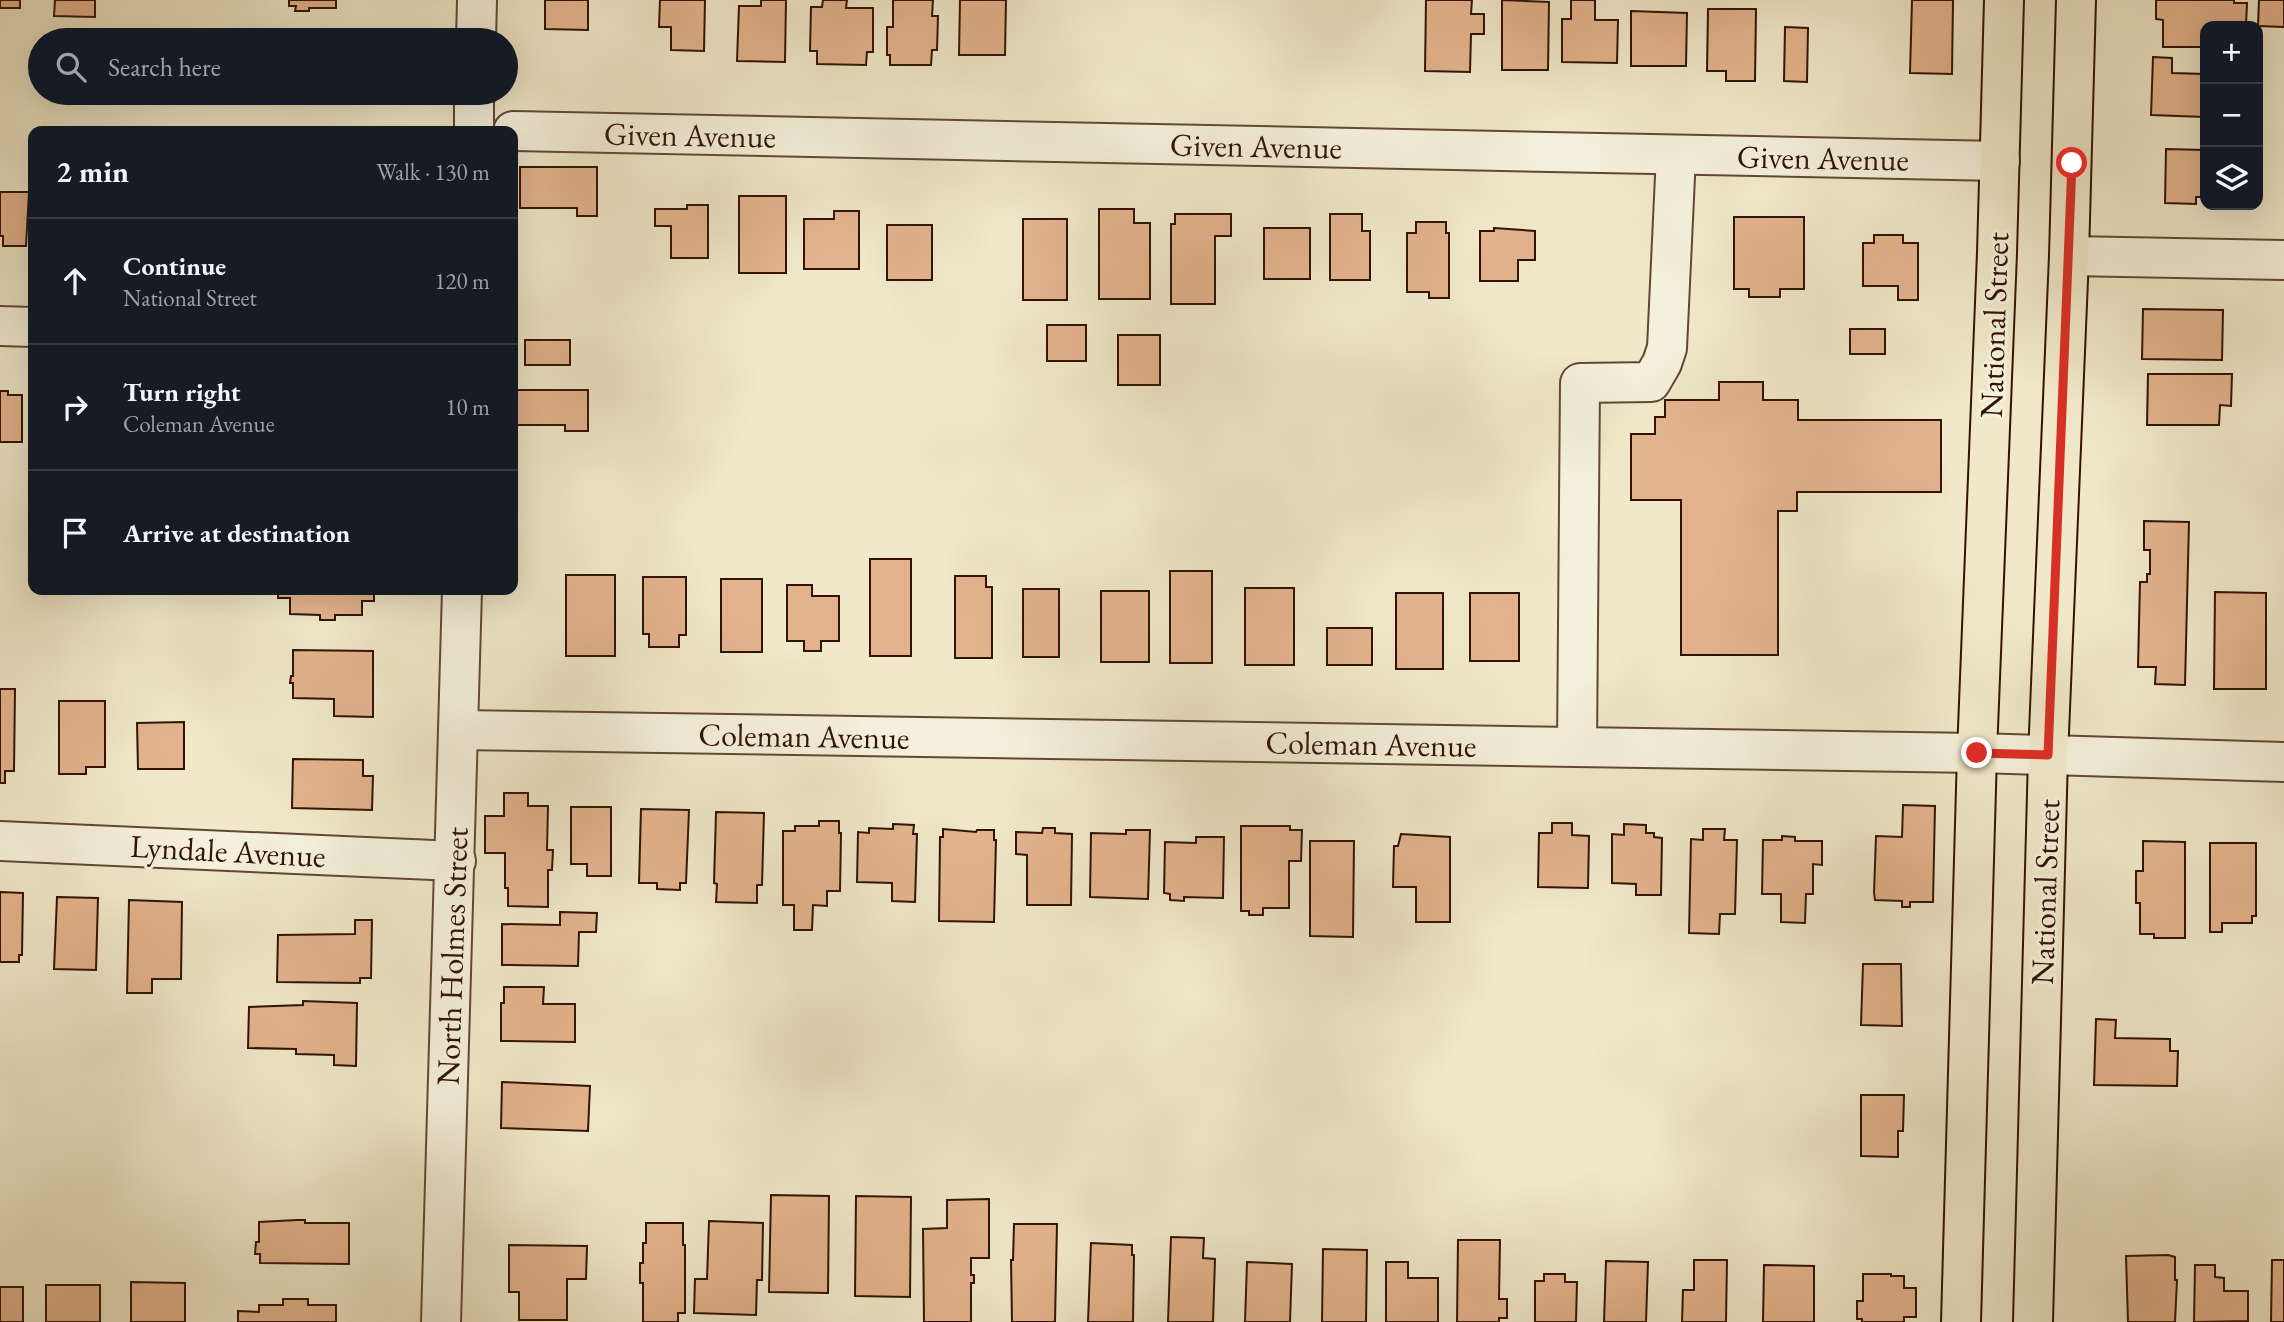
<!DOCTYPE html>
<html lang="en">
<head>
<meta charset="utf-8">
<style>
  :root { --surface:#171b24; --page:#20242c; --text:#f1f3f6; --muted:#9ea1a6; --line:#363941 }
  body { margin:0; font-family:"EB Garamond",serif; background:var(--page); color:var(--text) }
  .controls { position:absolute; right:21px; top:21px; display:grid; overflow:hidden; border-radius:14px; box-shadow:0 7px 28px #0002 }
  .controls button { width:63px; height:63px; display:grid; place-items:center; padding:0; border:0; border-bottom:2px solid var(--line); background:var(--surface); color:var(--text); font:35px sans-serif }
  .stop { position:absolute; width:21px; height:21px; margin:-16px; border:5px solid #d93025; border-radius:50%; background:#fff }
  .stop.end { background:#d93025; border-color:#fff; box-shadow:0 2px 7px #0008 }
  .list { margin:0; padding:0; list-style:none }
  h2 { display:flex; justify-content:space-between; align-items:center; height:91px; margin:0; padding:0 28px; font-size:30px }
  h2 small { font-size:23px; font-weight:400; color:var(--muted) }
  .list li { display:grid; grid-template-columns:46px 1fr auto; gap:21px; align-items:center; box-sizing:border-box; height:126px; padding:0 28px; border-top:2px solid var(--line) }
  .list b { display:block; font-size:26px; white-space:nowrap }
  .list p { margin:0; font-size:23px; white-space:nowrap; color:var(--muted) }
  .list em { font-size:23px; font-style:normal; color:var(--muted) }
  .icon { flex:none; width:38px; height:38px; fill:none; stroke:currentColor; stroke-width:2; stroke-linecap:round; stroke-linejoin:round }
  .map { position:relative; flex:none; width:2284px; height:1322px; overflow:hidden }
  .search { position:absolute; background:var(--surface); box-shadow:0 7px 28px #0002; left:28px; top:28px; width:490px; height:77px; display:flex; align-items:center; gap:18px; box-sizing:border-box; padding:0 24px; border-radius:38px; color:var(--muted); font-size:26px }
  .panel { position:absolute; background:var(--surface); box-shadow:0 7px 28px #0002; left:28px; top:126px; width:490px; height:469px; border-radius:14px }
  .map>svg:first-child { display:block }
</style>
</head>
<body>
<div class="map">
<svg width="2284" height="1322" viewBox="0 0 2284 1322">
  <rect width="100%" height="100%" fill="#f0e8c8"/>
  <filter id="stains"><feTurbulence type="fractalNoise" baseFrequency=".00286" numOctaves="4"/><feColorMatrix values="0 0 0 0 .2 0 0 0 0 .09 0 0 0 0 .02 0 0 0 .5 -.17"/></filter>
  <radialGradient id="worn" r=".72"><stop offset=".6" stop-color="#630" stop-opacity="0"/><stop offset="1" stop-color="#630" stop-opacity=".3"/></radialGradient>
  <g fill="#e3b38d" stroke="#311304" stroke-width="2">
    <rect x="0" y="0" width="20" height="8"/>
    <polygon points="55,0 95,0 95,17 54,16"/>
    <polygon points="289,0 336,0 336,8 309,8 309,11 295,11 296,6 289,6"/>
    <polygon points="545,0 588,0 588,30 545,29"/>
    <polygon points="660,0 705,0 704,51 671,50 671,27 659,27"/>
    <polygon points="761,0 786,0 785,62 737,61 739,6 761,6"/>
    <polygon points="823,0 847,0 846,8 873,8 873,52 867,52 866,65 817,64 817,51 810,51 811,7 822,7"/>
    <polygon points="893,0 933,0 932,16 938,16 937,50 932,50 931,65 890,65 890,55 887,55 887,27 893,27"/>
    <polygon points="960,0 1006,0 1005,55 959,55"/>
    <polygon points="1426,0 1472,0 1471,14 1484,14 1484,34 1471,34 1470,72 1425,71"/>
    <polygon points="1502,0 1549,2 1548,70 1502,70"/>
    <polygon points="1571,0 1595,0 1595,20 1618,20 1617,63 1562,62 1562,19 1571,19"/>
    <polygon points="1912,0 1953,0 1952,74 1910,73"/>
    <polygon points="2156,0 2234,0 2234,3 2247,3 2246,26 2205,26 2205,47 2163,47 2163,20 2156,19"/>
    <polygon points="2259,0 2284,0 2284,27 2258,26"/>
    <polygon points="1708,9 1756,9 1755,81 1726,81 1726,71 1707,71"/>
    <polygon points="1631,11 1687,13 1686,66 1631,66"/>
    <polygon points="1785,27 1808,28 1807,82 1784,81"/>
    <polygon points="2153,57 2172,58 2172,73 2205,74 2205,117 2151,115"/>
    <polygon points="2166,149 2205,150 2205,197 2196,197 2196,204 2165,203"/>
    <polygon points="520,167 597,167 597,216 577,216 577,208 520,208"/>
    <polygon points="0,192 29,192 26,246 3,246 3,236 0,236"/>
    <rect x="739" y="196" width="47" height="77"/>
    <polygon points="687,205 708,205 708,258 671,258 671,226 655,226 655,209 687,209"/>
    <polygon points="1099,209 1134,209 1134,223 1150,223 1150,299 1099,299"/>
    <polygon points="834,211 859,211 859,269 804,269 804,219 834,219"/>
    <polygon points="1175,214 1231,214 1231,236 1215,236 1215,304 1171,304 1171,224 1175,224"/>
    <polygon points="1330,214 1362,214 1362,231 1370,231 1370,280 1330,280"/>
    <polygon points="1734,217 1804,217 1804,289 1780,289 1780,297 1749,297 1749,289 1734,289"/>
    <rect x="1023" y="219" width="44" height="81"/>
    <polygon points="1416,222 1446,222 1446,233 1449,233 1449,298 1429,298 1429,292 1407,292 1407,233 1416,233"/>
    <rect x="887" y="225" width="45" height="55"/>
    <rect x="1264" y="228" width="46" height="51"/>
    <polygon points="1494,228 1535,231 1535,260 1518,260 1518,281 1480,281 1480,231 1494,231"/>
    <polygon points="1874,235 1903,235 1903,243 1918,243 1918,300 1898,300 1898,286 1863,286 1863,243 1874,243"/>
    <polygon points="2143,309 2223,310 2222,360 2142,359"/>
    <rect x="1047" y="325" width="39" height="36"/>
    <rect x="1850" y="329" width="35" height="25"/>
    <rect x="1118" y="335" width="42" height="50"/>
    <rect x="525" y="340" width="45" height="25"/>
    <polygon points="2148,374 2232,374 2231,406 2220,405 2219,425 2147,425"/>
    <polygon points="1719,382 1763,382 1763,400 1798,400 1798,420 1941,420 1941,492 1797,492 1797,511 1778,511 1778,655 1681,655 1681,500 1631,500 1631,434 1655,434 1655,417 1665,417 1665,400 1719,400"/>
    <polygon points="515,390 588,390 588,431 565,431 565,425 515,425"/>
    <polygon points="0,391 8,391 8,395 22,395 22,442 0,442"/>
    <polygon points="2144,521 2189,522 2185,685 2155,684 2156,667 2138,667 2140,582 2147,582 2147,574 2150,574 2150,550 2144,550"/>
    <rect x="870" y="559" width="41" height="97"/>
    <rect x="1170" y="571" width="42" height="92"/>
    <rect x="566" y="575" width="49" height="81"/>
    <polygon points="955,576 986,576 986,587 992,587 992,658 955,658"/>
    <polygon points="643,577 686,577 686,635 679,635 679,647 649,647 649,634 643,634"/>
    <rect x="721" y="579" width="41" height="73"/>
    <polygon points="787,585 812,585 812,596 839,596 839,641 821,641 821,651 804,651 804,641 787,641"/>
    <rect x="1245" y="588" width="49" height="77"/>
    <rect x="1023" y="589" width="36" height="68"/>
    <polygon points="278,590 374,590 374,601 362,601 362,615 335,615 335,620 320,620 320,615 290,614 290,598 278,598"/>
    <rect x="1101" y="591" width="48" height="71"/>
    <polygon points="2215,592 2266,593 2266,689 2214,689"/>
    <rect x="1396" y="593" width="47" height="76"/>
    <rect x="1470" y="593" width="49" height="68"/>
    <rect x="1327" y="628" width="45" height="37"/>
    <polygon points="293,650 373,651 373,717 334,716 334,699 293,698 293,683 290,683 291,676 293,676"/>
    <polygon points="0,689 15,689 14,771 5,771 5,783 0,783"/>
    <polygon points="59,701 105,701 105,767 86,767 86,774 59,774"/>
    <polygon points="184,722 184,769 138,769 137,723"/>
    <polygon points="293,759 363,760 363,776 373,776 372,810 292,808"/>
    <polygon points="504,793 528,793 528,806 548,806 547,850 553,850 552,870 548,870 548,907 508,906 508,888 505,888 505,853 485,853 485,816 504,816"/>
    <polygon points="1903,805 1935,806 1933,902 1910,902 1910,907 1902,907 1902,901 1875,900 1874,893 1876,836 1902,837"/>
    <polygon points="571,807 611,807 611,876 587,876 587,864 571,864"/>
    <polygon points="641,809 689,810 686,883 680,883 680,890 657,889 657,883 639,883"/>
    <polygon points="716,812 764,813 762,885 757,885 757,903 716,902 717,884 714,883"/>
    <polygon points="819,821 839,821 839,833 841,833 840,891 827,891 827,906 813,905 812,930 794,930 794,905 783,905 783,831 795,831 795,826 819,826"/>
    <polygon points="1552,823 1572,823 1572,835 1589,836 1588,888 1538,887 1539,833 1552,833"/>
    <polygon points="893,824 914,825 913,834 917,834 915,902 892,901 892,883 857,882 858,832 869,833 869,828 893,829"/>
    <polygon points="1624,824 1646,825 1646,833 1654,833 1654,837 1662,838 1661,895 1636,895 1636,884 1612,883 1612,834 1624,835"/>
    <polygon points="1241,826 1290,826 1290,830 1302,830 1301,861 1289,861 1289,908 1263,908 1263,915 1249,915 1249,911 1241,911"/>
    <polygon points="1043,828 1055,828 1055,833 1072,834 1071,905 1027,905 1027,855 1016,854 1016,832 1042,833"/>
    <polygon points="943,829 976,832 977,830 994,830 994,840 996,840 994,922 939,921 940,837 943,837"/>
    <polygon points="1703,829 1725,829 1724,840 1737,840 1735,914 1720,914 1719,934 1689,933 1691,839 1703,840"/>
    <polygon points="1126,830 1150,830 1148,899 1090,897 1091,833 1126,834"/>
    <polygon points="1401,834 1450,837 1450,922 1416,922 1416,887 1393,887 1394,846 1398,846"/>
    <polygon points="1782,836 1795,837 1795,841 1822,841 1822,865 1813,864 1813,894 1806,894 1805,923 1781,922 1781,894 1762,894 1763,840 1782,840"/>
    <polygon points="1196,837 1224,837 1223,898 1184,897 1184,901 1170,900 1170,894 1164,893 1165,842 1196,843"/>
    <polygon points="1310,841 1354,841 1353,937 1310,936"/>
    <polygon points="2143,841 2185,842 2185,938 2154,938 2154,934 2140,934 2140,903 2136,903 2136,871 2143,871"/>
    <polygon points="2210,843 2256,843 2256,916 2252,916 2252,923 2222,923 2222,932 2210,932"/>
    <polygon points="0,892 23,893 22,955 19,955 19,962 0,962"/>
    <polygon points="57,897 98,898 96,970 54,969"/>
    <polygon points="129,900 182,902 181,979 152,979 152,993 127,993"/>
    <polygon points="560,912 597,913 596,932 579,932 578,966 502,965 502,924 560,925"/>
    <polygon points="355,920 372,920 371,978 360,978 360,983 277,982 278,935 355,934"/>
    <polygon points="1863,964 1901,964 1902,1026 1861,1025"/>
    <polygon points="504,987 544,987 543,1004 575,1004 575,1042 501,1041 501,1003 504,1003"/>
    <polygon points="303,1001 357,1003 356,1066 334,1065 334,1055 296,1054 296,1049 248,1048 249,1007 303,1005"/>
    <polygon points="2096,1019 2116,1020 2115,1038 2170,1039 2170,1051 2178,1051 2177,1086 2094,1085"/>
    <polygon points="502,1082 590,1086 588,1131 501,1128"/>
    <polygon points="1861,1095 1904,1095 1903,1131 1898,1131 1898,1157 1861,1156"/>
    <polygon points="771,1195 829,1196 828,1293 769,1292"/>
    <polygon points="856,1196 911,1197 910,1297 855,1296"/>
    <polygon points="989,1199 989,1258 971,1258 971,1275 974,1275 974,1283 971,1283 971,1322 924,1322 923,1229 947,1228 947,1200"/>
    <polygon points="297,1220 305,1220 305,1223 349,1223 349,1264 260,1263 260,1254 255,1254 256,1242 259,1242 259,1222"/>
    <polygon points="709,1221 763,1223 762,1280 757,1280 756,1315 694,1313 695,1279 707,1279"/>
    <polygon points="646,1223 683,1223 683,1245 685,1245 685,1313 678,1313 678,1322 643,1322 643,1283 640,1283 640,1263 643,1263 643,1243 646,1243"/>
    <polygon points="1014,1224 1057,1224 1055,1322 1012,1322 1011,1260 1013,1260"/>
    <polygon points="1171,1237 1204,1238 1203,1258 1215,1259 1213,1322 1168,1322"/>
    <polygon points="1458,1240 1500,1240 1499,1299 1507,1299 1507,1318 1499,1318 1499,1322 1457,1322"/>
    <polygon points="1091,1243 1132,1245 1132,1255 1134,1255 1133,1322 1088,1322"/>
    <polygon points="509,1245 587,1246 586,1279 567,1279 567,1320 519,1320 519,1292 509,1292"/>
    <polygon points="1323,1249 1367,1250 1366,1322 1322,1322"/>
    <polygon points="2168,1255 2175,1257 2175,1280 2177,1280 2175,1322 2128,1322 2126,1256"/>
    <polygon points="1694,1260 1727,1260 1726,1322 1682,1322 1683,1290 1694,1290"/>
    <polygon points="2272,1260 2284,1260 2284,1322 2271,1322"/>
    <polygon points="1606,1261 1648,1262 1646,1322 1604,1322"/>
    <polygon points="1247,1262 1292,1264 1290,1322 1245,1322"/>
    <polygon points="1386,1262 1408,1262 1408,1278 1438,1278 1438,1322 1386,1322"/>
    <polygon points="1764,1265 1814,1266 1814,1322 1763,1322"/>
    <polygon points="2195,1265 2215,1265 2215,1277 2224,1278 2224,1291 2248,1291 2248,1321 2194,1322"/>
    <polygon points="1544,1274 1565,1274 1565,1282 1577,1282 1576,1322 1535,1322 1535,1281 1544,1281"/>
    <polygon points="1863,1274 1891,1274 1891,1276 1904,1276 1904,1288 1916,1288 1916,1317 1904,1317 1904,1322 1862,1322 1862,1319 1857,1319 1857,1301 1863,1301"/>
    <polygon points="131,1282 185,1283 185,1322 131,1322"/>
    <rect x="46" y="1285" width="54" height="37"/>
    <rect x="0" y="1287" width="23" height="35"/>
    <polygon points="283,1299 308,1299 308,1305 336,1305 336,1322 238,1322 238,1311 259,1312 259,1305 283,1305"/>
  </g>
  <g fill="none" stroke-linecap="round" stroke-linejoin="round">
    <g stroke="#614835" stroke-width="42">
      <g id="minor">
        <polyline points="476,40 477,0"/>
        <polyline points="474,131 474,93"/>
        <polyline points="513,131 2000,161"/>
        <polyline points="2069,256 2284,260"/>
        <polyline points="0,326 33,327"/>
        <polyline points="459,730 1977,753 2284,762"/>
        <polyline points="1577,747 1580,383 1651,382 1662,363 1667,348 1676,155"/>
        <polyline points="0,841 456,861"/>
        <polyline points="441,1322 462,590"/>
      </g>
    </g>
    <g stroke="#311304" stroke-width="42">
      <g id="major">
        <polyline points="1961,1322 1977,753 1997,253 2004,0"/>
        <polyline points="2033,1322 2048,756 2069,256 2076,0"/>
      </g>
    </g>
    <use href="#minor" stroke="#f5f0db" stroke-width="38"/>
    <use href="#major" stroke="#f0e8c8" stroke-width="38"/>
  </g>
  <g fill="none" stroke-linecap="round" stroke-linejoin="round">
    <polyline stroke="#d93025" stroke-width="9" points="1977,753 2048,755 2072,163"/>
  </g>
  <g text-anchor="middle" dominant-baseline="central" stroke-width="6" stroke-linejoin="round" paint-order="stroke">
    <g font-size="32" fill="#311304" stroke="#f5f0db">
      <text transform="translate(690 135) rotate(1)">Given Avenue</text>
      <text transform="translate(1256 146) rotate(1)">Given Avenue</text>
      <text transform="translate(1823 158) rotate(1)">Given Avenue</text>
      <text transform="translate(1994 325) rotate(-88)">National Street</text>
      <text transform="translate(804 736) rotate(1)">Coleman Avenue</text>
      <text transform="translate(1371 744) rotate(1)">Coleman Avenue</text>
      <text transform="translate(228 851) rotate(3)">Lyndale Avenue</text>
      <text transform="translate(2045 892) rotate(-88)">National Street</text>
      <text transform="translate(452 956) rotate(-88)">North Holmes Street</text>
    </g>
  </g>
  <rect width="100%" height="100%" filter="url(#stains)"/>
  <rect width="100%" height="100%" fill="url(#worn)"/>
</svg>
<div class="controls">
<button>+</button>
<button>−</button>
<button><svg class="icon" aria-label="layers" viewBox="0 0 24 24"><path d="M12 4l9 5-9 5-9-5zM3 14l9 5 9-5"/></svg></button>
</div>
<div class="stop" style="left:2072px;top:163px"></div>
<div class="stop end" style="left:1977px;top:753px"></div>
<div class="search"><svg class="icon" aria-label="search" viewBox="0 0 24 24"><circle cx="10" cy="10" r="6"/><path d="M15 15l6 6"/></svg>Search here</div>
<section class="panel">
<h2>2 min<small>Walk · 130 m</small></h2>
<ul class="list">
<li><svg class="icon" aria-label="ahead" viewBox="0 0 24 24"><path d="M12 20V5M6 11l6-6 6 6"/></svg><div><b>Continue</b><p>National Street</p></div><em>120 m</em></li>
<li><svg class="icon" aria-label="right" viewBox="0 0 24 24"><path d="M7 20v-9h11M14 6l5 5-5 5"/></svg><div><b>Turn right</b><p>Coleman Avenue</p></div><em>10 m</em></li>
<li><svg class="icon" aria-label="arrive" viewBox="0 0 24 24"><path d="M6 21V4h12l-3 4 3 4H6"/></svg><div><b>Arrive at destination</b></div></li>
</ul>
</section>
</div>
</body>
</html>
